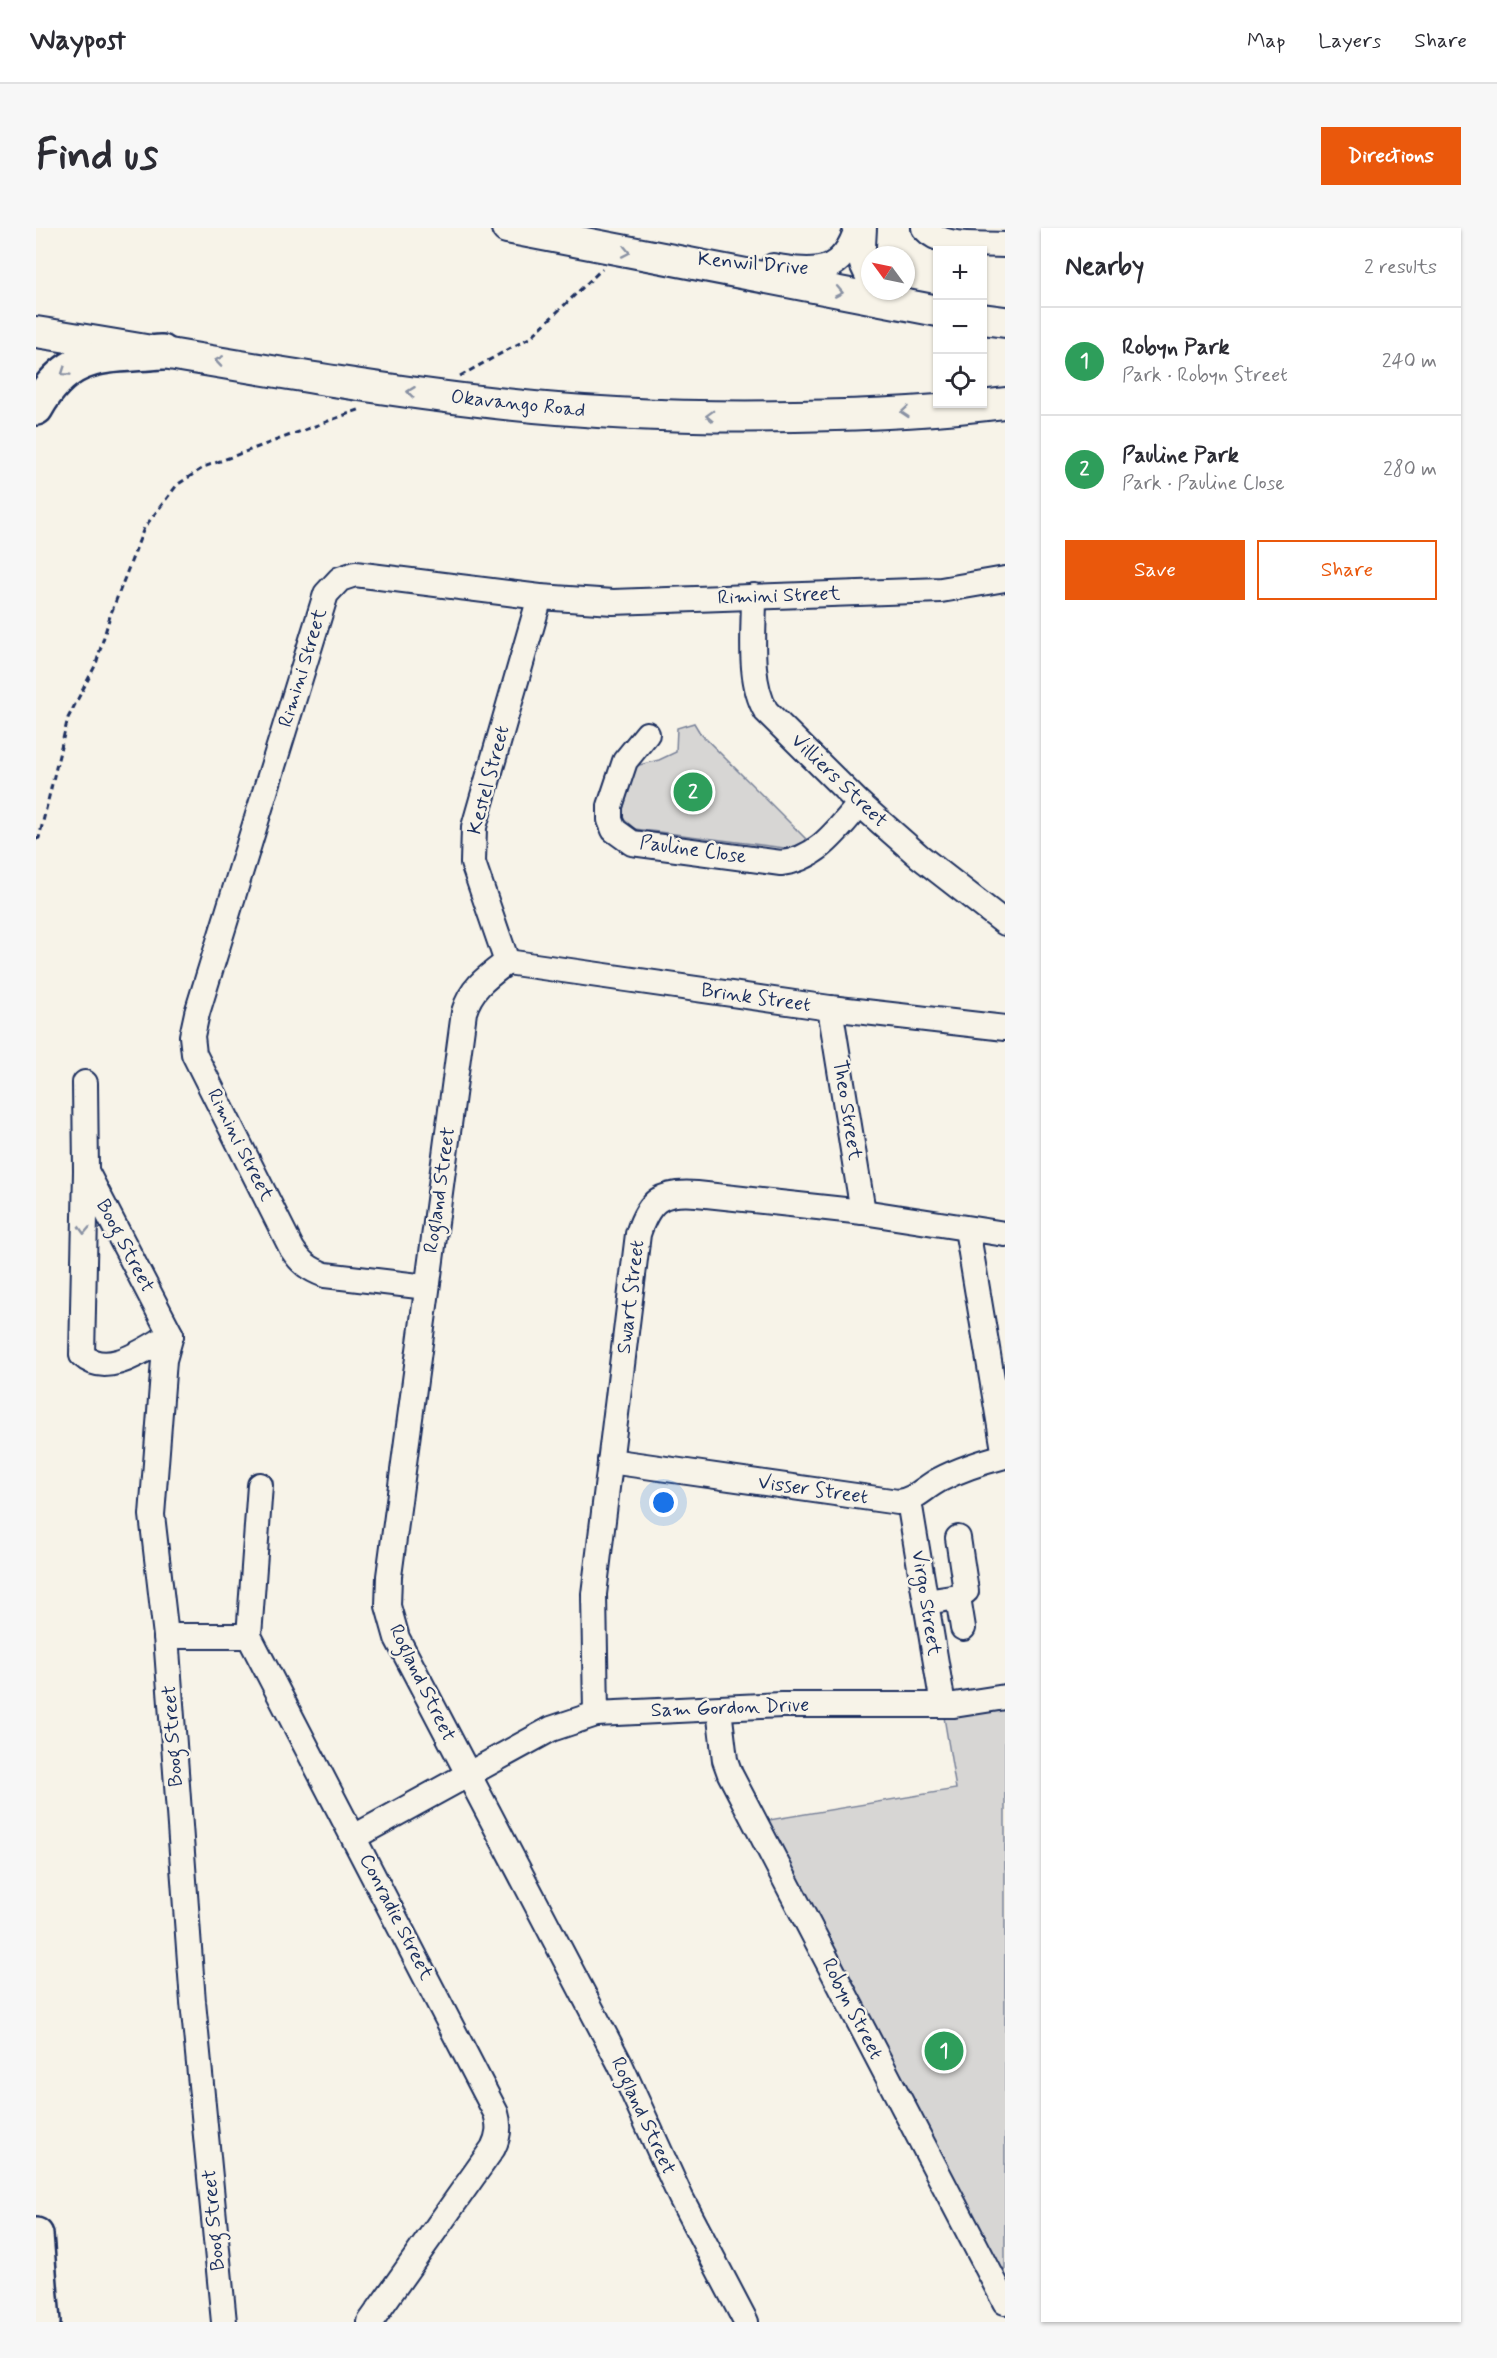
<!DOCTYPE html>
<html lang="en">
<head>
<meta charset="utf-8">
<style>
  :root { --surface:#fff; --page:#f7f7f7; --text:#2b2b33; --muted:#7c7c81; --line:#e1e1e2; --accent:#ea580c }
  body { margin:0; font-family:Mynerve,sans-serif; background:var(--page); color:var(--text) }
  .controls { position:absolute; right:18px; top:18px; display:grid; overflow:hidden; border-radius:0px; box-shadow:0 2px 4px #0004 }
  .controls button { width:54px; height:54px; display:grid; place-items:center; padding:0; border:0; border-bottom:2px solid var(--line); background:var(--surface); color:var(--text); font:30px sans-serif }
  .compass { position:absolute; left:825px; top:18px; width:54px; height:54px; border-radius:50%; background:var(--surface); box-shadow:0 2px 4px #0004; rotate:303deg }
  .you { position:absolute; left:628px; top:1275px; width:21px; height:21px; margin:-15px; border:4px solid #fff; border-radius:50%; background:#1a73e8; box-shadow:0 0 0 9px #1a73e833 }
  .badge { display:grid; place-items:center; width:39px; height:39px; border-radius:50%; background:var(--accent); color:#fff; font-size:20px; font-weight:700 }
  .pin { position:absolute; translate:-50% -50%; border:3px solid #fff; box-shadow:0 2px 6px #0006 }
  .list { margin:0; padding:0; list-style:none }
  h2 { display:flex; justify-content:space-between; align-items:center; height:78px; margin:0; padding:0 24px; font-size:26px }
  h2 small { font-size:20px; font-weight:400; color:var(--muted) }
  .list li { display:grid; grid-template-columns:39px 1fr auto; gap:18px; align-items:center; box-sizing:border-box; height:108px; padding:0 24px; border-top:2px solid var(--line) }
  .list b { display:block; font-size:22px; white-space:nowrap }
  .list p { margin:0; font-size:20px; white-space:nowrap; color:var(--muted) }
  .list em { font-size:20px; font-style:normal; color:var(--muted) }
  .actions { display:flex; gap:12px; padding:18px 24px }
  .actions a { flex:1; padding:14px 0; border:2px solid var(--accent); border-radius:0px; text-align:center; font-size:21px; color:var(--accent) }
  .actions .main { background:var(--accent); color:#fff }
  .icon { flex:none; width:33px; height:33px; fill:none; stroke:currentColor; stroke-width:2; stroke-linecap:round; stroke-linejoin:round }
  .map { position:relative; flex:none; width:969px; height:2094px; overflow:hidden; border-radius:0px }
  header { display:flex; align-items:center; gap:36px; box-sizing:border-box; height:84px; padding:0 30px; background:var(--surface); border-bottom:2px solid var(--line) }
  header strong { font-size:28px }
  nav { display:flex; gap:33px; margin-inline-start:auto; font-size:21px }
  .intro { display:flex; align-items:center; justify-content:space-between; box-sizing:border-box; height:144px; padding:0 36px }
  h1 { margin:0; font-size:42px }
  .button { padding:15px 27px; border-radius:0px; background:var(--accent); color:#fff; font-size:21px; font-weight:700 }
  main { display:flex; gap:36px; padding:0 36px }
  aside { flex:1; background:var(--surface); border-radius:0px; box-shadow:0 2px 4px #0004 }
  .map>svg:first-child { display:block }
</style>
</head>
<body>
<header>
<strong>Waypost</strong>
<nav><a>Map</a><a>Layers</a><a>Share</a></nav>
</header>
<div class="intro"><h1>Find us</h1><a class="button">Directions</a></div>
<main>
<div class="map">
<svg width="969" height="2094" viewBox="0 0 969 2094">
  <rect width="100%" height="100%" fill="#f7f3e8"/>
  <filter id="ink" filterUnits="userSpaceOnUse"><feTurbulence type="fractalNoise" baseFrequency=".0167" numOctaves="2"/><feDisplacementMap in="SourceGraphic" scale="12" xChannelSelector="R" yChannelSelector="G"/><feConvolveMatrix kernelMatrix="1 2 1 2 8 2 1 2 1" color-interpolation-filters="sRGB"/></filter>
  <g filter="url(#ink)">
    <g fill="#d7d6d4" stroke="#798299" stroke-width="1.5">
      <polygon points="658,495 664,505 773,614 765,622 599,601 585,589 599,538 623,532 640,524 641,500"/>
      <polygon points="969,1480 969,2054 727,1593 920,1561 908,1489"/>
    </g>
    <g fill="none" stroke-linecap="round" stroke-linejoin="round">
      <g stroke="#1b2f5e" stroke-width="28">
        <g id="minor">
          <polyline points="828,0 826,36 834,53"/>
          <path d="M888,0C906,21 943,15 969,17"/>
          <path d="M737,38C779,45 806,48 821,0"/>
          <path d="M718,368C718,403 712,453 730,483L824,576L883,628L969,695"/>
          <path d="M611,506L589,533L574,578V592L578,602L596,615L745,635C782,631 801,602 824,576"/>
          <path d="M471,734C451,749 435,760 428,784L353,1348L352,1378L361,1410L584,1836L645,1970L710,2094"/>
          <polyline points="471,734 794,780 969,800"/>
          <polyline points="471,734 437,635 438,599 504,369"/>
          <polyline points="794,780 827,984"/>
          <path d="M49,855L50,943L46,1127C72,1151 110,1120 135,1107"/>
          <polyline points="50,943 135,1107 128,1132 116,1287 130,1408 157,1774 188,2094"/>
          <polyline points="931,1001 969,1228"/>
          <path d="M391,1059L289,1047C273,1041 265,1035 256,1021L158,826L156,808L161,785L290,366L304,351L319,346L504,369L577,374L905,362L969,351"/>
          <path d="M574,1233L862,1274C879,1272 888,1260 903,1252C924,1241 946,1234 969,1228"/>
          <path d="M224,1257L213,1408L460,1885C464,1898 463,1908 457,1920L334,2094"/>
          <polyline points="873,1273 907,1477"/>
          <polyline points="922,1369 927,1400"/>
          <polyline points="890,1374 922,1369 930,1363 922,1310"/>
          <polyline points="130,1408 213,1408"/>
          <polyline points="683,1481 689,1532 694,1546 969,2074"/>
          <path d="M560,1486L558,1366L602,1006C613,972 625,963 661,966L827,984L969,1006"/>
          <polyline points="318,1609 515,1501 560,1486 746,1477 918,1477 969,1469"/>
        </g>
      </g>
      <g stroke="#1b2f5e" stroke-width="34">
        <g id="major">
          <polyline points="471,0 902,83"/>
          <polyline points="946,91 969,94"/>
          <path d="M0,104C153,128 306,158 460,175C559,186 659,190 759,188C829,187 900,184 969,175"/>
        </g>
      </g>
      <g stroke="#1b2f5e" stroke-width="38">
        <g id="highway">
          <path d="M0,180C33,122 67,129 126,124"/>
          <polyline points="0,2007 7,2094"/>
        </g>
      </g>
      <g stroke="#1b2f5e" stroke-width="3" stroke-dasharray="6 4.5" stroke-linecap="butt">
        <polyline points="424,148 495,109 566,41"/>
        <polyline points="0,611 3,610 32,490 60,436 74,388 108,300 141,257 168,239 325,181"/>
      </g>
      <use href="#minor" stroke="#f7f3e8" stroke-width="24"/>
      <use href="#major" stroke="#f7f3e8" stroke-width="30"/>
      <use href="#highway" stroke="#f7f3e8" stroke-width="33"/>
    </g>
    <defs><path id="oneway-chevron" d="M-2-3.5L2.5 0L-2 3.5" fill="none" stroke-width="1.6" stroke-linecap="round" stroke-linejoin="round" transform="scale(1.5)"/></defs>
    <g stroke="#8991a3">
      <use href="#oneway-chevron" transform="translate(590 24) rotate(11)"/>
      <use href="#oneway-chevron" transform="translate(803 64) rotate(11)"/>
      <use href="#oneway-chevron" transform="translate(183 133) rotate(-171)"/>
      <use href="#oneway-chevron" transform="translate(29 144) rotate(146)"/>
      <use href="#oneway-chevron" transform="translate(375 164) rotate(-173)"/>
      <use href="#oneway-chevron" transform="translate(869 184) rotate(175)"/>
      <use href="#oneway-chevron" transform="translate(674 188) rotate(-178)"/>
      <use href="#oneway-chevron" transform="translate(48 1002) rotate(92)"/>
    </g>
  </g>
  <g text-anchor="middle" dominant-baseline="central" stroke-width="5" stroke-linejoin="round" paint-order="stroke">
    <g font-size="20" fill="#1b2f5e" stroke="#f7f3e8">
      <text transform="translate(717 36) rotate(5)">Kenwil Drive</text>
      <text transform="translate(482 176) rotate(6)">Okavango Road</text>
      <text transform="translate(743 368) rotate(-2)">Rimini Street</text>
      <text transform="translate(267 440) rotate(-73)">Rimini Street</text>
      <text transform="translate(453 552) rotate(-75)">Kestel Street</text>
      <text transform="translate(803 553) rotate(44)">Villiers Street</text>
      <text transform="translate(657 622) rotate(8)">Pauline Close</text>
      <text transform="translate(720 770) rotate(8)">Brink Street</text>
      <text transform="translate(811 882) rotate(81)">Theo Street</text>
      <text transform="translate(204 917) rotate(63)">Rimini Street</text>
      <text transform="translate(404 962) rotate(-82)">Rogland Street</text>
      <text transform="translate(89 1018) rotate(62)">Boog Street</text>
      <text transform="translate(595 1069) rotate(-83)">Swart Street</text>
      <text transform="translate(777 1262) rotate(8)">Visser Street</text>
      <text transform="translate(890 1375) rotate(81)">Virgo Street</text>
      <text transform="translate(386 1455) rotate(64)">Rogland Street</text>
      <text transform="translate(694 1480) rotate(-2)">Sam Gordon Drive</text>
      <text transform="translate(137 1508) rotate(-94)">Boog Street</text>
      <text transform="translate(360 1689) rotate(63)">Conradie Street</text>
      <text transform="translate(816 1781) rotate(63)">Robyn Street</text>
      <text transform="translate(607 1888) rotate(65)">Rogland Street</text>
      <text transform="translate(178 1992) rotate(-95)">Boog Street</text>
    </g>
  </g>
</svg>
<div class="controls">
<button>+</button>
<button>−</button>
<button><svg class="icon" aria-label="locate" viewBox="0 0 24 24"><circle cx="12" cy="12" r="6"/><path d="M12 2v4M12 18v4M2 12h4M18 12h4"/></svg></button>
</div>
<svg class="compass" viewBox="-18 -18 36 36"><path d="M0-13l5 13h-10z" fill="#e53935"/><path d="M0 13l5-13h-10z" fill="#7c7c81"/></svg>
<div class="you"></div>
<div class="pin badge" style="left:908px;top:1823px;background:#2e9e5b">1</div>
<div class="pin badge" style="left:657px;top:564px;background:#2e9e5b">2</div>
</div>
<aside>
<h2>Nearby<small>2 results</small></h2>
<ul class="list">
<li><span class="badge" style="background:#2e9e5b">1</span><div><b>Robyn Park</b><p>Park · Robyn Street</p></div><em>240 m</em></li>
<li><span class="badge" style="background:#2e9e5b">2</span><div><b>Pauline Park</b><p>Park · Pauline Close</p></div><em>280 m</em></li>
</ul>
<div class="actions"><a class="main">Save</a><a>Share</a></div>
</aside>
</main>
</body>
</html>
